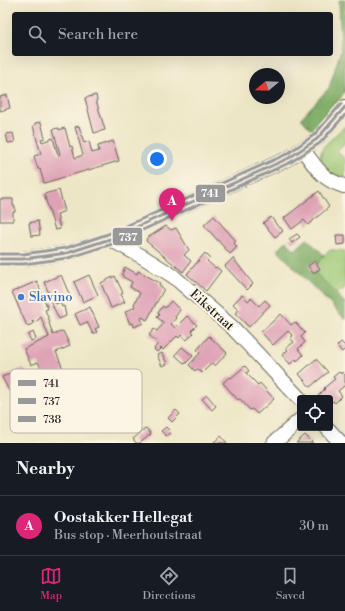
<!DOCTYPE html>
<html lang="en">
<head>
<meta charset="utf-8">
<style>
  :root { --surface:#171b24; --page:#20242c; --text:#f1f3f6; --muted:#9ea1a6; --line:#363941; --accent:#db2777 }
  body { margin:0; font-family:"Libre Bodoni",serif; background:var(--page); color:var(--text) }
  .controls { position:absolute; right:12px; bottom:12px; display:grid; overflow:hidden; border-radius:4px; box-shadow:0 4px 16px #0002 }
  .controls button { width:36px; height:36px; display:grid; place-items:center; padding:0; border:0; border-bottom:1px solid var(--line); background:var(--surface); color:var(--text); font:20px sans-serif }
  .compass { position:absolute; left:249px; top:68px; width:36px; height:36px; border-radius:50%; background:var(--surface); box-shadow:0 4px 16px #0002; rotate:251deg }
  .you { position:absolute; left:157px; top:159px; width:14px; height:14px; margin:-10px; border:3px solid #fff; border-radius:50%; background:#1a73e8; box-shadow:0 0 0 6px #1a73e833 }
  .badge { display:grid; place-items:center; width:26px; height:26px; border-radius:50%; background:var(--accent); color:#fff; font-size:13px; font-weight:700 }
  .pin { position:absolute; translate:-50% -33px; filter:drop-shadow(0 1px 2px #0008) }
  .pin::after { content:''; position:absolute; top:21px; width:14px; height:12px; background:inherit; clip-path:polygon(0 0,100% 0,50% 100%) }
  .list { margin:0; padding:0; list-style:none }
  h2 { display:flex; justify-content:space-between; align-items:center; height:52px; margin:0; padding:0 16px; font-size:17px }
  h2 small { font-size:13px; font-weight:400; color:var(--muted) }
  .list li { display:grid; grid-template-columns:26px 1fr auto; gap:12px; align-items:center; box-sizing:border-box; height:60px; padding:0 16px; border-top:1px solid var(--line) }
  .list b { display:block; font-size:15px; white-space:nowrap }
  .list p { margin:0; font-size:13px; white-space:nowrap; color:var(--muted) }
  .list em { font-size:13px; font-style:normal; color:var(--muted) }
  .icon { flex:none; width:22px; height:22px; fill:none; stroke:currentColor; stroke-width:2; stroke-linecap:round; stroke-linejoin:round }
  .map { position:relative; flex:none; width:345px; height:443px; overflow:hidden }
  .search { position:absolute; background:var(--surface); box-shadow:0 4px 16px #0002; left:12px; right:12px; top:12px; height:44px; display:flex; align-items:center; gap:10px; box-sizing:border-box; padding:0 14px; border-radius:4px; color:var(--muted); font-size:15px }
  .sheet { height:112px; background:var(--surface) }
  nav { display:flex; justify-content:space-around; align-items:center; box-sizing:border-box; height:56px; border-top:1px solid var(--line); background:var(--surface); font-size:11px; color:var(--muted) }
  nav a { display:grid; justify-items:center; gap:2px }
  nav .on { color:var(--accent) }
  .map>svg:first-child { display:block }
</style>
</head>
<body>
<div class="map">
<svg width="345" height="443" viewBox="0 0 345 443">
  <rect width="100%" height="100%" fill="#fcf5e5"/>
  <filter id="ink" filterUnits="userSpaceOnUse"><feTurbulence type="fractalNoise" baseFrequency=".025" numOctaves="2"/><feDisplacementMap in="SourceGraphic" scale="8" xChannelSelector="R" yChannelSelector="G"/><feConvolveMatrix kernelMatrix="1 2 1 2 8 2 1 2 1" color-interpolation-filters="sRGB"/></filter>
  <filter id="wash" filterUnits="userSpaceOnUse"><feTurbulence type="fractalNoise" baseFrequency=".012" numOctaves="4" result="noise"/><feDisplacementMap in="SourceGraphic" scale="16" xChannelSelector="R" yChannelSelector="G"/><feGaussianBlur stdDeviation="0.9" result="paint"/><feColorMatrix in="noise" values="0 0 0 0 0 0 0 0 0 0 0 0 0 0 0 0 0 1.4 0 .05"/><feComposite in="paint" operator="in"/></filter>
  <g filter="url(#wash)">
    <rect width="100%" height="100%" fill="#ede6c6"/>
    <g fill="#9dc875" stroke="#5c7248">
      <polygon points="345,126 345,143 337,150 345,159 345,178 330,174 320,157 323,147"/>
      <polygon points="331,250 345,251 345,288 336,294 312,270 324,255"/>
    </g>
    <g fill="#7eac66" stroke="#4d6441">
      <polygon points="339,0 345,0 345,91 326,119 313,132 301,118 329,88 341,50"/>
      <polygon points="307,239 324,255 313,270 345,303 345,319 277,250 286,241 295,250"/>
    </g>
    <g id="blocks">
      <g fill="#dea2b5">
        <polygon points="7,95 10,108 0,111 0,97"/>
        <polygon points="96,95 97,100 96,100 105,130 94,133 85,98"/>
        <polygon points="41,122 45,138 41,139 42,142 53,138 58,155 60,154 53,129 59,128 59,130 65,128 70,147 72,146 75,158 83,155 75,127 79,126 84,143 89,141 92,153 99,151 98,146 113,141 119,161 44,183 40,169 38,169 34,156 41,154 33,126 35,125 35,123"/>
        <polygon points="13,133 15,142 8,143 6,134"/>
        <polygon points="59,190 65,211 57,214 60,229 55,230 44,194"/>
        <polygon points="319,191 329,207 308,225 304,220 292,229 284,218"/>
        <polygon points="0,199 13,199 13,206 15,206 15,212 13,212 13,221 0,221"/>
        <polygon points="214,216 236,241 234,243 237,247 230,254 204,225"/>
        <polygon points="271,217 279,228 280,227 283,231 275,237 263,223"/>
        <polygon points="38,221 40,235 31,236 29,223"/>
        <polygon points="166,226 171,230 176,228 189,250 184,255 191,261 183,272 146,241 147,238"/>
        <polygon points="297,234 300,237 292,243 289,239"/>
        <polygon points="336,235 345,235 345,244 337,245"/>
        <polygon points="205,253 210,258 207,261 215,268 216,267 221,271 206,291 187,274"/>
        <polygon points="233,258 253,284 247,290 225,266"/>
        <polygon points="315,261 320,269 313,273 308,266"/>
        <polygon points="125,267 137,274 138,271 160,283 159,285 164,289 147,320 142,317 141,319 143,323 134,327 133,323 130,324 125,312 135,307 134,304 140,293 130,287 132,282 123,277 122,274"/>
        <polygon points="61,275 70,296 61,301 58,295 51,298 44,282"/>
        <polygon points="89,275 98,295 83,302 74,282"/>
        <polygon points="115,276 123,293 121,294 125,302 111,308 101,283"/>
        <polygon points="37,281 48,309 45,310 50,322 49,323 53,335 63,331 70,346 56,352 64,371 56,375 57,379 49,383 48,378 46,379 38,362 31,365 24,349 49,337 41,317 38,320 35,322 32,321 33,324 27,326 12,292"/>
        <polygon points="242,295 248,301 251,298 259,306 265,300 270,305 249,327 235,313 239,310 233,304"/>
        <polygon points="53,299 56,304 60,302 62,307 64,306 66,316 59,319 50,300"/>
        <polygon points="171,301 180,310 175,317 176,318 171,324 175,328 187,316 197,325 191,331 193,333 187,340 181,335 179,338 177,336 163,350 161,348 157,352 154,349 158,343 149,335 154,329 157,331 164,323 157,317 160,315 158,313 163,306 165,308"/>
        <polygon points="90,307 99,327 95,329 97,332 93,334 87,322 80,325 75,314"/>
        <polygon points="281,314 291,325 295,322 305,333 301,337 305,342 298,349 303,355 297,361 296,359 290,364 282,355 288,350 286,348 294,342 290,338 293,336 288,331 273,345 261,332"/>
        <polygon points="33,332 36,339 31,341 28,335"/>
        <polygon points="209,336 227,353 215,366 212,363 202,373 197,369 195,371 189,365 200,353 197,350"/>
        <polygon points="341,342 345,346 345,349 342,352 337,346"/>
        <polygon points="182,347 193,356 185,364 175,355"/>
        <polygon points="162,353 167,364 162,366 157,355"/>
        <polygon points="316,359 328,372 310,387 299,374"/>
        <polygon points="245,366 249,371 246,373 258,385 260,383 274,399 257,414 252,409 250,410 240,399 238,400 223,383 229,377 231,378"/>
        <polygon points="24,368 30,382 9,391 2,377"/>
        <polygon points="339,372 341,374 342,372 345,375 345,386 344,386 338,391 342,396 335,403 333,401 330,404 330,398 320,398 318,396 325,389 324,388 335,379 333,377"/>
        <polygon points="207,395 216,406 212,410 202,399"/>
        <polygon points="176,410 180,414 172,422 168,418"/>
        <polygon points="166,427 171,432 166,436 161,431"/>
        <polygon points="146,428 151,434 140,443 136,443 133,439"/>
        <polygon points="305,435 313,443 296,443"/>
        <polygon points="221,436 227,443 213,443"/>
      </g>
    </g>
  </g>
  <g filter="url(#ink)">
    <use href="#blocks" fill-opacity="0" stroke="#656358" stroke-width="1"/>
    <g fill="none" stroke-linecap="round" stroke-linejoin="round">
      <g stroke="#656358" stroke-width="16">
        <g id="minor">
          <path d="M303,150C317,168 321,179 344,186"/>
          <polyline points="110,239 143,257 173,276 232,327 300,399"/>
          <polyline points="0,259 23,259 67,253 110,239 289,158 317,139 345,107"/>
          <polyline points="327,428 341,443"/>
          <polyline points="274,443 300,420"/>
        </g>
      </g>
      <use href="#minor" stroke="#fff" stroke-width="14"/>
      <g stroke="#fcf5e5" stroke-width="6">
        <polyline id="bus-1" points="0,259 23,259 67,253 110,239 289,158 317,139 345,107"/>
      </g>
      <g stroke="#fcf5e5" stroke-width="6">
        <polyline id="bus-2" points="0,264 24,264 68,258 112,244 291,162 320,143 345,115"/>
      </g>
      <g stroke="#fcf5e5" stroke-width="6">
        <polyline id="bus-3" points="0,254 23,254 66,248 108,234 287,154 314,135 341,104"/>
      </g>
      <use href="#bus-1" stroke="#999" stroke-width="3"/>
      <use href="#bus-2" stroke="#999" stroke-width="3"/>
      <use href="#bus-3" stroke="#999" stroke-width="3"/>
    </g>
  </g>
  <circle fill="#3f7fe0" stroke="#fcf5e5" stroke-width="1.5" cx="21" cy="297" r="4"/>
  <g text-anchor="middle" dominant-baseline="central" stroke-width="4" stroke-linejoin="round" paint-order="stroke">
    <g font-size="13" fill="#366cbe" stroke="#fcf5e5" text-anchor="start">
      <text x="29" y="297">Slavino</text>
    </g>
    <g font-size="13" fill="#1c1c1c" stroke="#fcf5e5">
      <text transform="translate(212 310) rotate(42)">Eikstraat</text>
    </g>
  </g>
  <rect x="10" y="369" width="132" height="64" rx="6" fill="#fcf5e5" stroke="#b9b4a9" stroke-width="1"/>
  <rect x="18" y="380" width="18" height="6" fill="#999"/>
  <rect x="18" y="398" width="18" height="6" fill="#999"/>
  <rect x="18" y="416" width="18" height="6" fill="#999"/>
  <g font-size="11" fill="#1c1c1c">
    <text x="43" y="387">741</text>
    <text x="43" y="405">737</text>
    <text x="43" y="423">738</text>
  </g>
  <g stroke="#fcf5e5" stroke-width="1.5">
    <rect x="195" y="184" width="31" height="19" rx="4" fill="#999"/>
    <rect x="112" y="227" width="31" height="19" rx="4" fill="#999"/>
  </g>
  <g font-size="11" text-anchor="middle" font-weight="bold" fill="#fff">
    <text x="210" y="197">741</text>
    <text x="128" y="241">737</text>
  </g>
</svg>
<div class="controls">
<button><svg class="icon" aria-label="locate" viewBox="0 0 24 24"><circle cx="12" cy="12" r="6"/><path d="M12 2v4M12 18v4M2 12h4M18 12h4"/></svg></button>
</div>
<svg class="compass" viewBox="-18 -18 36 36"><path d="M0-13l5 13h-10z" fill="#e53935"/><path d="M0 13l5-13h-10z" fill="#9ea1a6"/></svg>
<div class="you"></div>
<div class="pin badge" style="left:172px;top:221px">A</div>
<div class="search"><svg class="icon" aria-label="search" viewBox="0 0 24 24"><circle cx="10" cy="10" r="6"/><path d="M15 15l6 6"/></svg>Search here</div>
</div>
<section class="sheet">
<h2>Nearby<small></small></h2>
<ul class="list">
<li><span class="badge">A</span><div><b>Oostakker Hellegat</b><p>Bus stop · Meerhoutstraat</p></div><em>30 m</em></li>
</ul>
</section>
<nav>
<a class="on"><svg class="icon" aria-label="map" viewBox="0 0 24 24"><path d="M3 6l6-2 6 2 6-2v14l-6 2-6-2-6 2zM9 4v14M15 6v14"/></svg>Map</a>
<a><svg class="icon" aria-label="directions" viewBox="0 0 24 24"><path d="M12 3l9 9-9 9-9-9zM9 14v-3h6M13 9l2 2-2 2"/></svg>Directions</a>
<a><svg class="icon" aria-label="saved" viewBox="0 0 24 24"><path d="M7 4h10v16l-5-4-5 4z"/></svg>Saved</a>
</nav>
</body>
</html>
